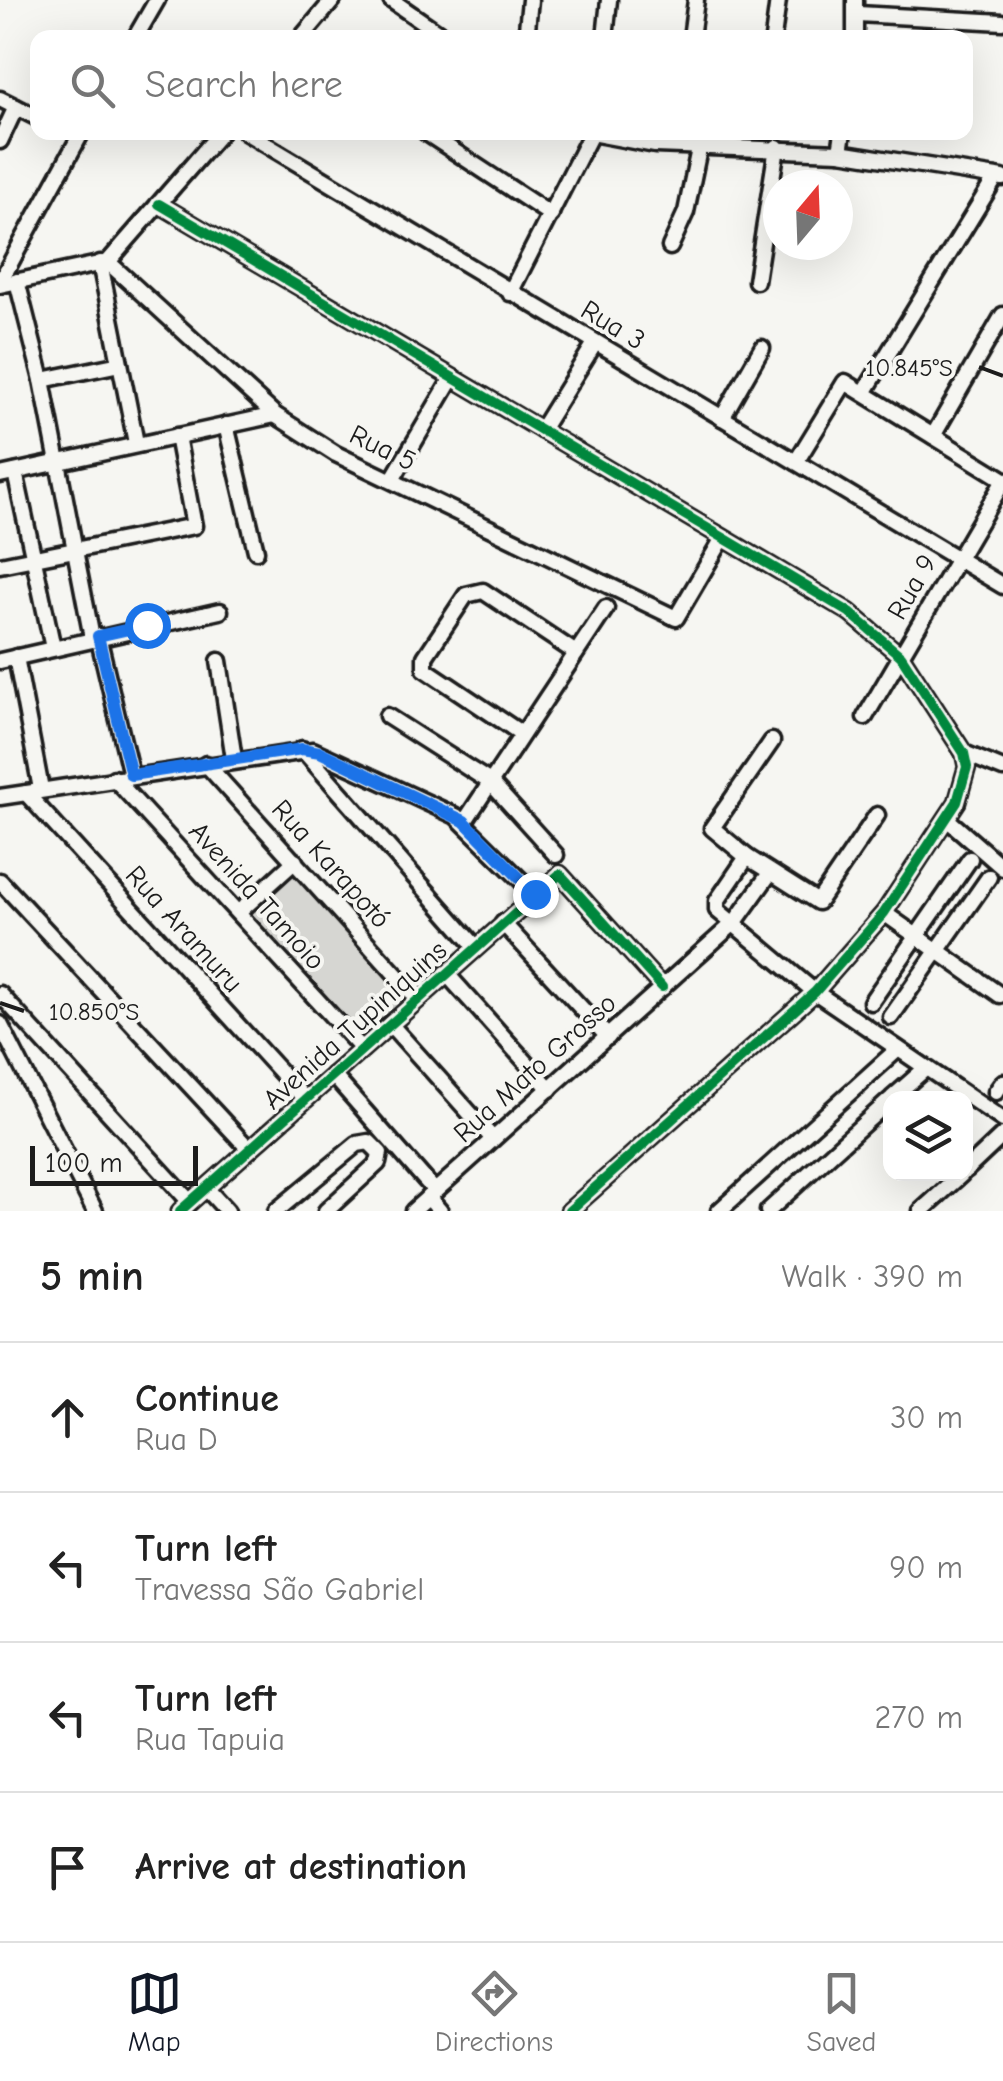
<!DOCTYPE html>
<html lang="en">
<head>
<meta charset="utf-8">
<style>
  :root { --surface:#fff; --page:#f2f2f2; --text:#222; --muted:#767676; --line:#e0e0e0; --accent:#111827 }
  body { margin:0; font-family:"Comic Neue",sans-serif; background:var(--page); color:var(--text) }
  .controls { position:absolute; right:30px; bottom:30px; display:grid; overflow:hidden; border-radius:20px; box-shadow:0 10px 40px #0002 }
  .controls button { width:90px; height:90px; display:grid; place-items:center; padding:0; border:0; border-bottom:2px solid var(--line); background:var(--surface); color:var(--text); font:50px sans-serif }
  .compass { position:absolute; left:763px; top:170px; width:90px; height:90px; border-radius:50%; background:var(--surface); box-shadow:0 10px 40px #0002; rotate:19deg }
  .scale { position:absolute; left:30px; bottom:25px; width:168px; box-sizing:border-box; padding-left:10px; border:5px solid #1c1c1c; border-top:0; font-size:28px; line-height:35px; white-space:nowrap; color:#1c1c1c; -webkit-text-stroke:8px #f6f6f2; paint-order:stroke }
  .stop { position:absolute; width:30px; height:30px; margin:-22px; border:8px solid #1a73e8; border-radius:50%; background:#fff }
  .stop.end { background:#1a73e8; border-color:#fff; box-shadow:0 2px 10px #0008 }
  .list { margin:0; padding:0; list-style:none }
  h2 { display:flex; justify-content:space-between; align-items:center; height:130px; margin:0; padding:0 40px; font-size:42px }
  h2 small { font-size:32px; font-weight:400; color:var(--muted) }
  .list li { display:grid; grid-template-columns:65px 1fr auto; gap:30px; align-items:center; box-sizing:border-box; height:150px; padding:0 40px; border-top:2px solid var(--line) }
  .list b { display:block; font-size:38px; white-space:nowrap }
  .list p { margin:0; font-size:32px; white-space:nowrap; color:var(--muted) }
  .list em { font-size:32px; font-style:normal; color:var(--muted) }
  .icon { flex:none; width:55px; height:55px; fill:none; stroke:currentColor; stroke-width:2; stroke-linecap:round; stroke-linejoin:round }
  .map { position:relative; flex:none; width:1003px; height:1211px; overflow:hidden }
  .search { position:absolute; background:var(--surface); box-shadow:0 10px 40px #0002; left:30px; right:30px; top:30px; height:110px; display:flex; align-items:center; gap:25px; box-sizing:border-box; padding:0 35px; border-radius:20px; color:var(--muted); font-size:38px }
  .sheet { height:730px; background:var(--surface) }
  nav { display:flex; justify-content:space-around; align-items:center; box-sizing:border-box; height:140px; border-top:2px solid var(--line); background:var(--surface); font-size:28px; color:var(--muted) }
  nav a { display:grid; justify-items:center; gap:5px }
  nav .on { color:var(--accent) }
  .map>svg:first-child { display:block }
</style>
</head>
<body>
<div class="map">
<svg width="1003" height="1211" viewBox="0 0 1003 1211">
  <rect width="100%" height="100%" fill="#f6f6f2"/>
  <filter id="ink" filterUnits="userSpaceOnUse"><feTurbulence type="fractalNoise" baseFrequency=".01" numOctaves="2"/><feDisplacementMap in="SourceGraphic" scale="20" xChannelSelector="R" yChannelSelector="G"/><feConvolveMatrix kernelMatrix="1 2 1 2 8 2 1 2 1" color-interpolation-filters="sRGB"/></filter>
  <g filter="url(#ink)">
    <polygon fill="#d6d6d2" stroke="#797977" stroke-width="2.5" points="298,870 411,998 363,1041 247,914"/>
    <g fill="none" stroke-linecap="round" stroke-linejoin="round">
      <g stroke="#1c1c1c" stroke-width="21">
        <g id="minor">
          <polyline points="391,0 446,38"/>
          <polyline points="855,0 855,38"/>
          <polyline points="858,14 1003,22"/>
          <polyline points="135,38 157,0"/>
          <polyline points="301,38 333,0"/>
          <polyline points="526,38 530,0"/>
          <polyline points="605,38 609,0"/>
          <polyline points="691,38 696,0"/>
          <polyline points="773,38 778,0"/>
          <polyline points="0,99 38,118"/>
          <polyline points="245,132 1003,586"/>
          <polyline points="425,132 551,215"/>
          <polyline points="586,132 655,145 840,152 1003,178"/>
          <polyline points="0,141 16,107"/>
          <polyline points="840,152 843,132"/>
          <polyline points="159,204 849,612 901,656 964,753 967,767 957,802 884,913 815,992 569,1211"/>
          <polyline points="670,247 686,212 700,144"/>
          <polyline points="108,262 275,415 336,454 676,618 723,538"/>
          <polyline points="100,263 136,443"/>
          <polyline points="17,281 42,380 92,638"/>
          <polyline points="756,281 777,147"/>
          <polyline points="0,282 82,132"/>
          <polyline points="0,285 108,262 221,132"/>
          <polyline points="510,293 592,132"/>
          <polyline points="42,380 120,364"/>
          <polyline points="864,393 996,177"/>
          <polyline points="722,418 762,348"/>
          <polyline points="226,425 256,551"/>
          <polyline points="541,430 595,343"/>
          <polyline points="933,436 1003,315"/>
          <polyline points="796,462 845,382 1003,479"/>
          <polyline points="15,472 53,648"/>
          <polyline points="0,475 275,415"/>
          <polyline points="392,480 452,378"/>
          <polyline points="0,565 194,526 177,436"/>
          <polyline points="98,636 131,775"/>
          <polyline points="16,657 41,789"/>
          <polyline points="0,661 220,611"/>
          <polyline points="219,661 234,759"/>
          <polyline points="387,716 490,782 556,855"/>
          <polyline points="865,717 1003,482"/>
          <polyline points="522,734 425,669 425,657 466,595 483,591 576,653"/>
          <polyline points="772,741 712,828 747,857 818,902 877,815"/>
          <polyline points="302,749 476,947"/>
          <polyline points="964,753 1003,769"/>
          <polyline points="206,764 417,998"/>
          <polyline points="114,778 362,1049"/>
          <polyline points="26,793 305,1099"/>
          <polyline points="0,797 313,750 456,816 535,894"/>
          <polyline points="947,819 1003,868"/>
          <polyline points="465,821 606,608"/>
          <polyline points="747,857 717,901 717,910 815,992 1003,1120"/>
          <polyline points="0,881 249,1149"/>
          <polyline points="239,912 295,861"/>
          <polyline points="884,913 1000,995"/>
          <polyline points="503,923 608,1037"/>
          <polyline points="446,973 550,1089"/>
          <polyline points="0,994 190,1202"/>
          <polyline points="871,1002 970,859"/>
          <polyline points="891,1017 989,877"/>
          <polyline points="0,1024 95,1211"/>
          <polyline points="390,1024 493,1139"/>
          <polyline points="333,1075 435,1191"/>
          <polyline points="996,1092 1003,1082"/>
          <polyline points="892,1098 926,1068"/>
          <polyline points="966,1170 1003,1135"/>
          <polyline points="206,1188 227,1211"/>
          <polyline points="428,1197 440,1211"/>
          <polyline points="180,1211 560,874 662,987"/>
          <polyline points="276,1211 357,1144 369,1142 380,1153 378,1163 326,1211"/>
          <polyline points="413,1211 735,922 770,873"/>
          <polyline points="719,1211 898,1049"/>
          <polyline points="768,1211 890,1100"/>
          <polyline points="921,1211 962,1174"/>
        </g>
      </g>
      <use href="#minor" stroke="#f6f6f2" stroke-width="14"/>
      <g stroke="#f6f6f2" stroke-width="16">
        <g id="cycleway">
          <polyline points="159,204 849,612 901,656 964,753 967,767 957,802 884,913 815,992 569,1211"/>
          <polyline points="180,1211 560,874 662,987"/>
        </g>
      </g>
      <use href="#cycleway" stroke="#00873e" stroke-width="10"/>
    </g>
  </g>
  <g fill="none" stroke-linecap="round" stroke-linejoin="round" filter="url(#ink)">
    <polyline stroke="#1a73e8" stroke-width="12" points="147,625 98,636 131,775 302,749 320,752 464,821 535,894"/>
  </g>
  <path fill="none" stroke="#1c1c1c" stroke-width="4" d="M979,367L1003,376M0,1003L24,1011"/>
  <g text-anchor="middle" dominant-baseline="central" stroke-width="8" stroke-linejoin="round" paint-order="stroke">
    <g font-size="28" fill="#1c1c1c" stroke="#f6f6f2">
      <text transform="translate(613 325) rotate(31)">Rua 3</text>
      <text transform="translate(383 448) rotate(26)">Rua 5</text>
      <text transform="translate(912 587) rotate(-60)">Rua 9</text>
      <text transform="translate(331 864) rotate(48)">Rua Karapotó</text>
      <text transform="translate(257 896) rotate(48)">Avenida Tamoio</text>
      <text transform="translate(184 929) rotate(48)">Rua Aramuru</text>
      <text transform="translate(355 1025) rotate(-42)">Avenida Tupiniquins</text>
      <text transform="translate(535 1068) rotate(-42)">Rua Mato Grosso</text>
    </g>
  </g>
  <g font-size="25" text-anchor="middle" fill="#1c1c1c" stroke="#f6f6f2" stroke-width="8" stroke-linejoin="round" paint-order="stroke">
    <text x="909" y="376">10.845°S</text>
    <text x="94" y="1020">10.850°S</text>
  </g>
</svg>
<div class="controls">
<button><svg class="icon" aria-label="layers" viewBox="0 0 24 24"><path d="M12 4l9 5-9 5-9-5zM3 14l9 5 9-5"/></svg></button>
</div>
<svg class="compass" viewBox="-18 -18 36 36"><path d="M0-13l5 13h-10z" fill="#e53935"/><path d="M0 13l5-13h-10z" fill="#767676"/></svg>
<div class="scale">100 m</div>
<div class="stop" style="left:147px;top:625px"></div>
<div class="stop end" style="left:535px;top:894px"></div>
<div class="search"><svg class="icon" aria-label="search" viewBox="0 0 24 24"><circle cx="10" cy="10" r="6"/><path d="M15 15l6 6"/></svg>Search here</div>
</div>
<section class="sheet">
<h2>5 min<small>Walk · 390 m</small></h2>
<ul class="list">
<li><svg class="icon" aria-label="ahead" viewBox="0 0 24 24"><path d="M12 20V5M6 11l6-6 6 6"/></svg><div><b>Continue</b><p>Rua D</p></div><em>30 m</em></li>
<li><svg class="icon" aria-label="left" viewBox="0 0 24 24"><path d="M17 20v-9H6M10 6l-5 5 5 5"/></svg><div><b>Turn left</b><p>Travessa São Gabriel</p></div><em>90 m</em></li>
<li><svg class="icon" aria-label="left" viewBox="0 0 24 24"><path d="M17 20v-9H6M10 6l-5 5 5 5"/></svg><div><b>Turn left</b><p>Rua Tapuia</p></div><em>270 m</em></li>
<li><svg class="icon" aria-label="arrive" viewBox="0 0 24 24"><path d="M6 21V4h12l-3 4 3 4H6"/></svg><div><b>Arrive at destination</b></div></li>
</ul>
</section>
<nav>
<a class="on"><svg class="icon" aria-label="map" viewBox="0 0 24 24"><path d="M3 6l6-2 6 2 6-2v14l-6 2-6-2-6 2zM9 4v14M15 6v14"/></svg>Map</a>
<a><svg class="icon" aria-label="directions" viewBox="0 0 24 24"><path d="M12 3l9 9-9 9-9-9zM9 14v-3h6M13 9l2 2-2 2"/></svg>Directions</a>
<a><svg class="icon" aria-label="saved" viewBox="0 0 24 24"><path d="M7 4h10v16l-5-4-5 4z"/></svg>Saved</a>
</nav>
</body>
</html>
